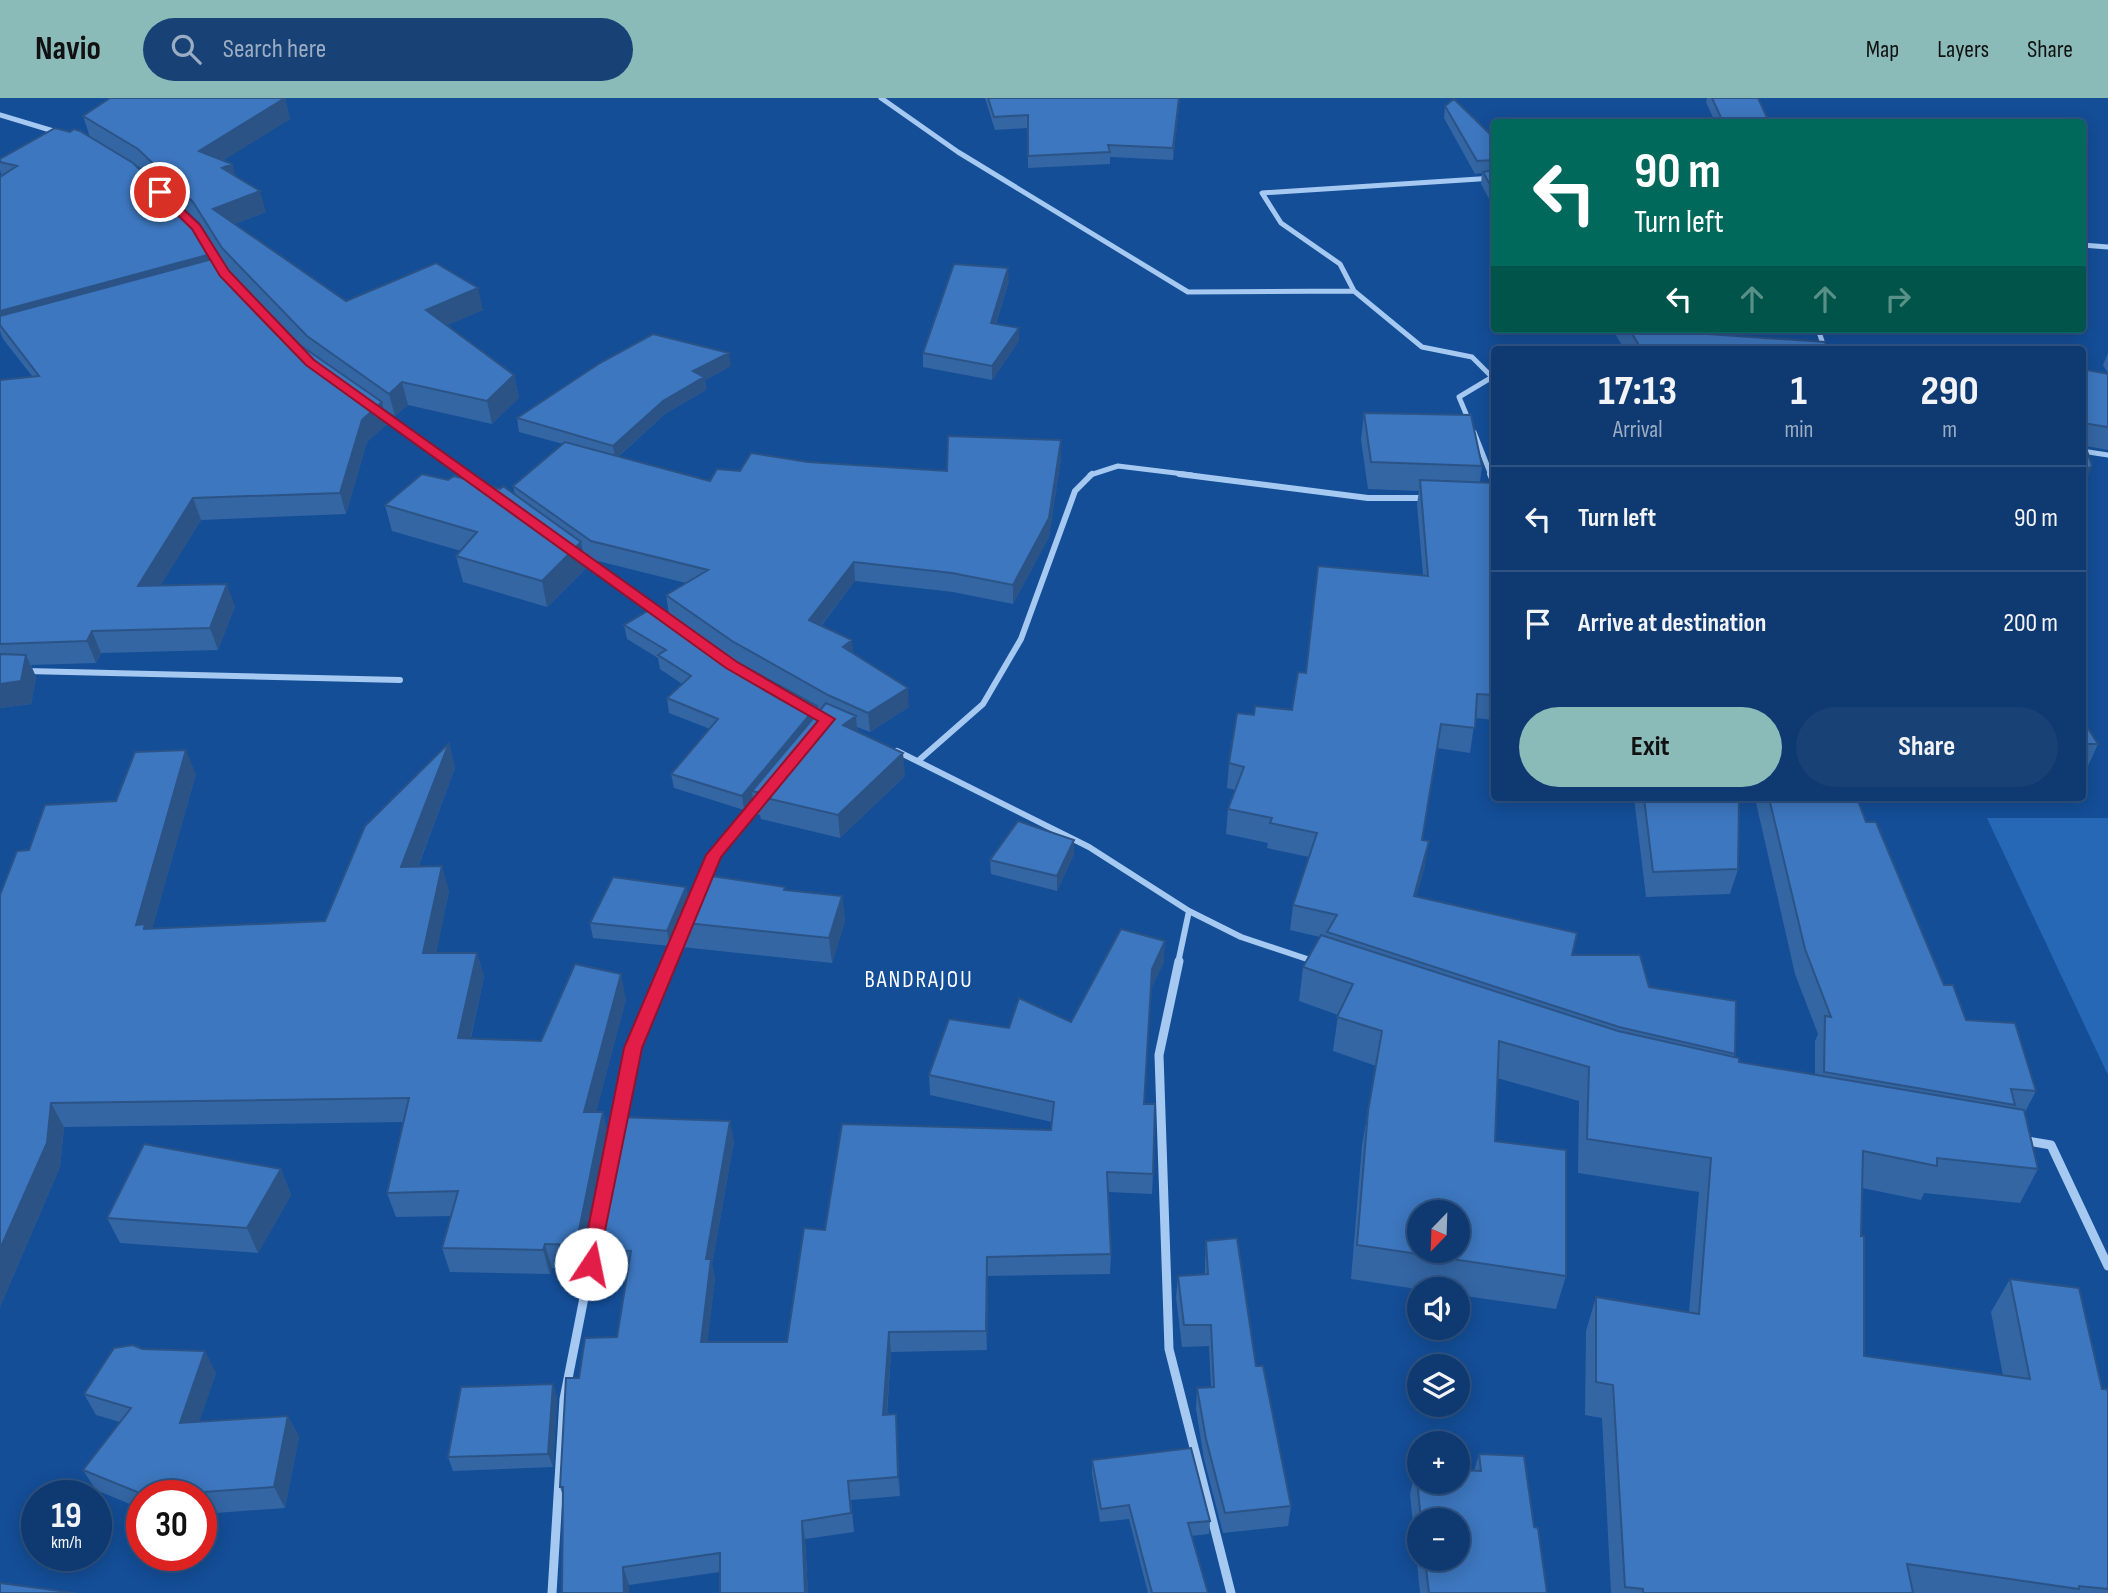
<!DOCTYPE html>
<meta charset="utf-8">
<style>
:root{--surface:#0f3a71;--page:#184176;--text:#f1f3f6;--muted:#9badc3;--line:#2f5484;--accent:#8bbbb9}
body{margin:0;font-family:"Sofia Sans Condensed",sans-serif;background:var(--page);color:var(--text);height:100vh;display:flex;flex-direction:column;font-size:26px;white-space:nowrap}
*{box-sizing:border-box;margin:0}
p{font-size:23px;color:var(--muted)}
.icon{flex:none;width:38px;height:38px;fill:none;stroke:currentColor;stroke-width:2;stroke-linecap:round;stroke-linejoin:round}
.map{position:relative;flex:1;overflow:hidden}
.sheet{position:absolute;left:1491px;top:248px;width:595px;height:455px;display:flex;flex-direction:column;background:var(--surface);border-radius:7px;box-shadow:0 4px 18px #0003,0 0 0 2px var(--line)}
.sheet>*{flex:none}
.banner{position:absolute;left:1491px;top:21px;width:595px;height:214px;border-radius:7px;box-shadow:0 4px 18px #0003,0 0 0 2px var(--line);background:#00695c;color:#fff;overflow:hidden}
.needle{width:46px;rotate:203deg}
.buttons{position:absolute;left:1407px;top:1102px;display:grid;gap:14px}
.buttons a{display:grid;place-items:center;width:63px;height:63px;border-radius:50%;background:var(--surface);box-shadow:0 4px 18px #0003,0 0 0 2px var(--line);font-size:35px}
.speed{position:absolute;left:21px;top:1382px;display:flex;gap:14px;font-size:35px;font-weight:700;text-align:center}
.speed>*{display:grid;place-content:center;width:91px;height:91px;border-radius:50%;background:var(--surface);box-shadow:0 4px 18px #0003,0 0 0 2px var(--line);line-height:1}
.speed small{font-size:18px;font-weight:400}
.speed .limit{border:10px solid #d22;background:#fff;color:#111}
.pin{position:absolute;display:grid;place-items:center;width:60px;height:60px;color:#fff;margin:-30px;border:4px solid #fff;border-radius:50%;box-shadow:0 2px 7px #0007}
.me{position:absolute;width:77px;margin:-38px;rotate:11deg;stroke-linejoin:round;filter:drop-shadow(0 0 5px #0008)}
.turn{display:flex;align-items:center;gap:24px;height:147px;padding:0 28px;font-size:32px}
.turn .icon{width:91px;height:91px;stroke-width:2.5}
.turn b{display:block;font-size:49px;line-height:60px}
.lanes{display:flex;align-items:center;height:66px;padding:0 28px;background:#0003;justify-content:center;gap:35px;direction:ltr}
.lanes .off{opacity:.35}
.eta{display:flex;justify-content:space-evenly;align-items:center;height:119px;text-align:center}
.eta b{font-size:42px;font-weight:700;line-height:49px}
.cta{display:flex;gap:14px;margin-top:auto;padding:14px 28px}
.cta a{flex:1;height:80px;border-radius:42px;background:var(--accent);color:#111;font-size:28px;font-weight:700;line-height:80px;text-align:center}
.cta a+a{background:var(--page);color:var(--text)}
ul{padding:0;list-style:none}
li{display:flex;align-items:center;gap:21px;height:105px;padding:0 28px;border-top:2px solid var(--line)}
li div{flex:1}
li b{display:block;font-size:26px}
li em{font-style:normal}
header{display:flex;align-items:center;gap:42px;box-sizing:border-box;height:98px;padding:0 35px;background:var(--accent);color:#111}
header strong{font-size:33px}
nav{display:flex;gap:38px;margin-inline-start:auto;font-size:24px}
.search{width:490px;height:63px;background:var(--page);display:flex;align-items:center;gap:18px;box-sizing:border-box;padding:0 24px;border-radius:38px;color:var(--muted);font-size:26px}
.map>svg:first-child{display:block}
.green{fill:#2768b6}
.lines{fill:none;stroke-linecap:round;stroke-linejoin:round}
.minor-far2{stroke:#a6c9f2;stroke-width:5}
.minor-far1{stroke:#a6c9f2;stroke-width:6}
.minor{stroke:#a6c9f2;stroke-width:9}
.wall{fill:#3466a4;fill-rule:evenodd}
.shaded-wall{fill:#2b5386}
.building{fill:#3d77bf;stroke:#2b5386;stroke-width:2;fill-rule:evenodd}
.route{fill:#e11d48;stroke:#92132f;stroke-width:2}
.labels{text-anchor:middle;dominant-baseline:central;stroke-width:6;stroke-linejoin:round;paint-order:stroke}
.quarter-label{font-size:23px;letter-spacing:2px;fill:#fff;stroke:#144e97}
</style>
<header>
<strong>Navio</strong>
<div class="search"><svg class="icon" aria-label="search" viewBox="0 0 24 24"><circle cx="10" cy="10" r="6"/><path d="M15 15l6 6"/></svg>Search here</div>
<nav><a>Map</a><a>Layers</a><a>Share</a></nav>
</header>
<div class="map">
<svg width="2108" height="1495" viewBox="0 0 2108 1495">
<rect width="100%" height="100%" fill="#144e97"/>
<!-- green -->
<path class="green" d="M1987,720H2108V977Z"/>
<g class="lines">
<!-- minor-far2 -->
<path class="minor-far2" d="M881,0L958,54L1188,194L1354,193L1422,249L1472,259L1491,278
M0,17L60,35
M187,120L196,129L220,168
M2082,147L2108,149
M1354,193L1340,166L1281,125L1262,95L1494,80
M1818,231L1825,252
M380,315L468,377
M1469,323L1459,299L1494,278
M1474,334L1491,377
M2082,353L2108,357
M1090,377L1118,368L1192,377"/>
<!-- minor-far1 -->
<path class="minor-far1" d="M465,376L484,389
M1179,376L1368,400H1424
M1490,376L1494,385
M579,458L660,516
M27,573L400,582
M897,653L1089,749L1189,813L1241,839L1316,864
M918,663L983,606L1021,541L1075,393L1092,376
M703,784L714,757L759,703
M668,865L683,830
M1178,865L1189,813"/>
<!-- minor -->
<path class="minor" d="M1179,863L1159,957L1169,1251L1231,1495
M618,1027L633,950L669,863
M2022,1042L2051,1047L2108,1168
M552,1495L564,1301L594,1149"/>
</g>
<!-- wall -->
<path class="wall" d="M285,0L290,21L223,62L232,66L235,78L266,114L235,126L346,203L483,212L447,227L514,277L519,300L492,326L408,307L395,318L383,310L387,326L367,344L346,416L201,422L160,488L235,508L218,552L101,555L96,565L31,567L36,579L31,606L0,610V282L32,278L3,241L0,233V79L2,78L0,72V61L90,39L83,18ZM133,65L144,72L200,125L228,172L301,247L213,161L211,156Z
M985,0H1180L1173,62L1110,59V66L1028,70V30L995,32Z
M1707,0H1758L1769,24H1715L1706,4Z
M1445,8L1494,40V110L1481,86L1482,75L1475,76L1444,20Z
M1009,183L996,226L1019,243L992,282L923,269V255Z
M1612,231H1677L1679,234L1827,252H1625Z
M2108,255V275L2103,267Z
M731,268L705,282L706,292L665,316L618,359L710,383L740,373L808,364L947,373L1061,342V360L1049,439L1013,506L953,494L855,483L821,528L853,556L909,609L870,634L857,629L858,634L905,678L840,740L761,721L760,717L756,716L753,701L744,712L674,690L671,676L710,631L669,615L667,600L682,586L660,571L658,560L627,541L624,527L726,558L734,562L669,516L666,497L686,485L594,462L583,454L586,470L547,509L463,484L456,458L461,453L392,433L385,407L448,382L515,397L513,388L563,346L519,334L517,320Z
M2082,271L2108,276V352L2086,348L2092,368L2082,390Z
M1364,315L1482,368L1480,384L1494,385V622L1475,620L1470,655L1437,650L1422,742L1425,768L1416,798L1572,857L1649,889L1735,956L1734,959L1739,964L1815,977V943L1818,936L1795,876L1755,700H1857L1866,724L1944,887L1966,922L2036,993L2024,1016L2038,1071L2020,1105L1924,1095L1921,1102L1862,1090L1861,1138L1864,1258L2003,1278L1991,1214L2010,1181L2102,1291L2108,1295V1495H1611L1602,1320L1585,1317L1586,1233L1596,1199L1689,1214L1699,1094L1578,1075L1579,1003L1497,980L1495,1043L1566,1178L1556,1211L1458,1197V1192H1423L1351,1181L1362,1047L1376,968L1333,953L1338,917L1299,903L1303,869L1320,839L1290,832L1293,807L1309,759L1267,750L1268,745L1226,736L1228,711L1235,692L1227,690L1229,665L1254,617L1292,612L1306,575L1423,477L1417,406L1419,393L1368,391L1361,342Z
M2082,621L2098,646L2088,668H2082Z
M449,645L455,670L418,769L449,793L436,855H477L484,879L471,940L541,943L626,901L596,1014H603L608,1039L582,1171L552,1170L550,1176L450,1174L442,1150L451,1118L396,1119L387,1095L403,1024L64,1029L60,1069L0,1209V797L29,752L116,703L196,676L152,831L325,823Z
M1634,700H1739L1738,771L1730,796L1646,799Z
M1074,742V756L1057,793L991,776L990,762Z
M686,789L688,800L786,792L842,798L845,823L832,865L682,849L678,828L670,848L593,840L590,825Z
M1164,864L1151,891L1144,1006L1153,1076L1152,1096L1108,1094L1111,1156L1110,1176L988,1178L987,1252L891,1254L887,1317L897,1336L900,1398L851,1402L854,1434L805,1441L808,1495H720V1474L629,1487L563,1398L560,1389L579,1280L617,1239L628,1172L597,1171L591,1151L734,1043L712,1166L715,1181L707,1244H787L825,1132L1051,1032L1052,1024L930,997L929,977L1009,930L1071,924Z
M281,1071L291,1097L258,1155L120,1145L107,1120Z
M1206,1143L1256,1268L1291,1408L1288,1428L1223,1435L1204,1361L1196,1311L1197,1290L1211,1289L1209,1248L1182,1249L1176,1199L1178,1178L1205,1177V1164Z
M142,1251L216,1275L199,1324L288,1318L299,1339L285,1410L201,1416V1398H142V1411L96,1392L83,1372L120,1324L96,1317L84,1296Z
M553,1286L557,1300L553,1369L453,1373L448,1359Z
M1479,1356L1534,1429L1547,1495H1420L1410,1396L1416,1371L1474,1373ZM1419,1423H1458V1461H1419Z
M1092,1362L1210,1423L1209,1436L1191,1438L1208,1495H1148L1129,1421L1100,1424L1092,1376Z"/>
<!-- shaded-wall -->
<path class="shaded-wall" d="M285,0L290,21L205,74L199,53Z
M1179,0H1180L1173,62V50Z
M232,66L238,87L222,70Z
M260,93L266,114L219,132L213,111Z
M211,156L216,172L0,227V213Z
M1008,170L1009,183L992,238L991,225Z
M478,190L483,212L431,234L426,212Z
M1019,230V243L992,282V268Z
M729,255L731,268L705,282L706,292L665,316L615,361L613,348L693,273Z
M514,277L519,300L492,326L487,303Z
M402,284L408,307L395,318L389,296Z
M382,304L387,326L367,344L346,416L340,395L362,322Z
M1061,342V360L1049,439L1013,506V487Z
M2092,368L2083,390H2082V374Z
M193,400L201,422L146,511L138,488Z
M581,444L586,470L547,509L542,483Z
M854,464L855,483L810,541L809,522Z
M227,486L235,508L218,552L210,530Z
M92,533L101,555L96,565L87,543Z
M852,542L854,561L843,549Z
M26,557L36,579L31,606L0,610V586Z
M908,590L909,609L870,634L868,615Z
M817,608L818,623L752,693L753,701L744,712L742,698Z
M856,618L858,642L843,627Z
M449,645L455,670L408,794L401,769Z
M186,652L196,676L150,839L136,827Z
M903,655L905,678L840,740L838,717Z
M1074,742V756L1057,793V778Z
M1429,743L1425,768L1409,822L1414,798Z
M442,768L449,793L431,880L423,855Z
M686,789L688,804L677,824L678,828L670,848L667,833Z
M842,798L845,823L832,865L829,840Z
M1165,843L1164,864L1151,891L1152,871Z
M477,855L484,879L465,965L458,940Z
M621,876L626,901L590,1038L584,1014Z
M51,1005L64,1029L60,1069L0,1209V1151Z
M603,1014L608,1039L582,1171L576,1147Z
M730,1023L734,1043L712,1166L715,1181L705,1264L701,1244L706,1161Z
M281,1071L291,1097L258,1155L247,1130Z
M545,1146L552,1170L550,1176L543,1152Z
M987,1159L988,1178L987,1252L986,1233Z
M889,1234L891,1254L885,1337L883,1317Z
M205,1253L216,1275L192,1346L180,1325Z
M553,1286L557,1300L553,1369L548,1356Z
M896,1316L897,1336L900,1398L898,1379Z
M288,1318L299,1339L285,1410L274,1389Z
M802,1423L805,1441L808,1495H805Z
M623,1469L629,1487V1495H624Z"/>
<!-- building -->
<path class="building" d="M110,0H285L199,53L232,66L222,70L260,93L213,111L346,203L436,165L478,190L426,212L514,277L487,303L402,284L389,296L307,238L222,150L193,104L138,51L83,18Z
M988,0H1179L1173,50L1108,47L1110,54L1028,58V17L994,19Z
M1712,0H1758L1769,24H1723Z
M1454,1L1494,40V62L1477,63L1445,8Z
M55,30L70,34L74,31L80,33L133,65L187,117L211,156L0,213V79L17,68L0,64V61Z
M1494,72V94L1483,74Z
M216,160L300,247L382,304L362,322L340,395L193,400L138,488L227,486L210,530L92,533L87,543L0,546V282L39,278L0,227V218Z
M954,166L1008,170L991,225L1019,230L992,268L923,255Z
M1629,231H1677L1679,234L1825,244L1827,252H1642Z
M653,236L729,255L693,273L704,279L663,303L613,348L517,320L600,265Z
M2082,271L2108,276V329L2082,325Z
M1364,315L1471,317L1482,368L1371,364Z
M948,338L1061,342L1049,420L1013,487L952,475L854,464L809,522L852,542L843,549L908,590L868,615L828,597L732,543L666,497L708,472L591,443L513,388L565,344L710,383L717,371L740,373L751,355L808,364L947,373Z
M2082,338L2092,368L2082,374Z
M422,376L448,382L454,378L500,391L503,388L581,444L542,483L456,458L477,434L385,407Z
M1420,382L1494,385V597L1477,596L1475,630L1441,626L1422,742L1429,743L1414,798L1577,835L1572,857H1640L1649,889L1736,903L1735,956L1619,929L1327,834L1337,817L1293,807L1317,735L1270,725L1272,720L1228,711L1244,669L1229,665L1237,615L1254,617L1255,608L1292,612L1298,574L1306,575L1318,468L1428,478Z
M656,508L726,558L817,608L742,698L671,676L718,621L667,600L691,578L658,557L666,552L624,527Z
M0,556L26,557L21,583L0,586Z
M826,605L856,618L843,627L903,655L838,717L758,698L760,695L752,693Z
M2082,621L2098,646H2082Z
M449,645L401,769L442,768L423,855H477L458,940L541,943L575,866L621,876L584,1014H603L576,1147L545,1146L543,1152L442,1150L458,1093L387,1095L409,1000L51,1005L47,1045L0,1151V797L17,753L29,752L45,707L116,703L135,654L186,652L136,827L145,826L144,831L325,823L365,728Z
M1644,700H1739L1738,771L1653,774Z
M1769,700H1857L1866,724H1876L1944,887H1953L1966,922L2015,925L2036,993L2011,991L2015,1007L1824,974L1825,918L1831,919L1805,851Z
M1018,723L1074,742L1057,778L990,762Z
M698,776L785,789L784,792L842,798L829,840L677,824Z
M613,779L686,789L667,833L590,825Z
M1121,831L1165,843L1152,871L1144,1006H1155L1153,1076L1107,1074L1111,1156L987,1159L986,1233L889,1234L883,1317L896,1316L898,1379L848,1383L851,1415L802,1423L805,1495H720V1455L623,1469L624,1495H562L563,1389H560L566,1280H579L585,1240L617,1239L631,1153L591,1151L618,1019L730,1023L706,1161H711L701,1244H787L804,1130L825,1132L842,1026L1051,1032L1054,1004L929,977L949,921L1009,930L1019,900L1071,924Z
M1321,837L1618,933L1739,960V964L2024,1012L2038,1071L1937,1060V1068L1863,1053L1861,1138H1864V1258L2030,1281L2010,1181L2079,1190L2102,1291H2107L2108,1295V1491L2079,1488V1491L1907,1466L1913,1495H1643V1491L1625,1489L1613,1287L1596,1284V1199L1699,1216L1711,1060L1587,1041L1589,969L1499,943L1495,1043L1566,1052V1178L1357,1147L1368,1013L1382,933L1337,919L1353,886L1303,869ZM1419,1115H1458V1153H1419Z
M144,1046L281,1071L247,1130L107,1120Z
M1237,1140L1256,1268H1263L1291,1408L1225,1415L1206,1341L1197,1290L1214,1289L1211,1227H1184L1178,1178L1208,1176L1206,1143Z
M133,1247L142,1251L205,1253L180,1325L288,1318L274,1389L147,1398L83,1372L131,1310L84,1296L114,1250Z
M553,1286L548,1356L448,1359L461,1289Z
M1191,1350L1210,1423L1188,1425L1208,1495H1152L1129,1407L1101,1411L1092,1362Z
M1479,1356L1524,1358L1534,1429L1538,1430L1547,1495H1429L1425,1461H1458V1423H1421L1416,1371H1419V1384H1458V1372L1481,1373Z
M0,1485L75,1495H0Z"/>
<!-- route -->
<path class="route" d="M156,92H163L200,127L229,173L314,262L737,564L835,621L721,759L642,950L597,1172L591,1174L584,1172L581,1166L624,950L706,757L818,623L726,570L306,267L220,178L192,131L156,96Z"/>
<g class="labels">
<!-- quarter labels -->
<g class="quarter-label">
<text x="919" y="882">BANDRAJOU</text>
</g>
</g>
</svg>
<div class="buttons">
<a><svg class="needle" viewBox="-14 -14 28 28"><path d="M0-13l5 13h-10z" fill="#e53935"/><path d="M0 13l5-13h-10z" fill="#9badc3"/></svg></a>
<a><svg class="icon" aria-label="sound" viewBox="0 0 24 24"><path d="M4 9h4l5-4v14l-5-4H4zM17 9q2 3 0 6"/></svg></a>
<a><svg class="icon" aria-label="layers" viewBox="0 0 24 24"><path d="M12 4l9 5-9 5-9-5zM3 14l9 5 9-5"/></svg></a>
<a>+</a>
<a>−</a>
</div>
<div class="speed"><div>19<small>km/h</small></div><div class="limit">30</div></div>
<div class="pin" style="left:160px;top:94px;background:#d93025"><svg class="icon" aria-label="arrive" viewBox="0 0 24 24"><path d="M6 21V4h12l-3 4 3 4H6"/></svg></div>
<svg class="me" style="left:591px;top:1166px" viewBox="-20 -20 40 40"><circle r="19" fill="#fff"/><path d="M0-13L10 11 0 6-10 11z" fill="#e11d48"/></svg>
<div class="banner">
<div class="turn"><svg class="icon" aria-label="left" viewBox="0 0 24 24"><path d="M17 20v-9H6M10 6l-5 5 5 5"/></svg><div><b>90 m</b>Turn left</div></div>
<div class="lanes"><svg class="icon" aria-label="left" viewBox="0 0 24 24"><path d="M17 20v-9H6M10 6l-5 5 5 5"/></svg><svg class="icon off" aria-label="ahead" viewBox="0 0 24 24"><path d="M12 20V5M6 11l6-6 6 6"/></svg><svg class="icon off" aria-label="ahead" viewBox="0 0 24 24"><path d="M12 20V5M6 11l6-6 6 6"/></svg><svg class="icon off" aria-label="right" viewBox="0 0 24 24"><path d="M7 20v-9h11M14 6l5 5-5 5"/></svg></div>
</div>
<section class="sheet">
<div class="eta">
<div><b>17:13</b><p>Arrival</p></div>
<div><b>1</b><p>min</p></div>
<div><b>290</b><p>m</p></div>
</div>
<ul>
<li><svg class="icon" aria-label="left" viewBox="0 0 24 24"><path d="M17 20v-9H6M10 6l-5 5 5 5"/></svg><div><b>Turn left</b></div><em>90 m</em></li>
<li><svg class="icon" aria-label="arrive" viewBox="0 0 24 24"><path d="M6 21V4h12l-3 4 3 4H6"/></svg><div><b>Arrive at destination</b></div><em>200 m</em></li>
</ul>
<div class="cta"><a>Exit</a><a>Share</a></div>
</section>
</div>
